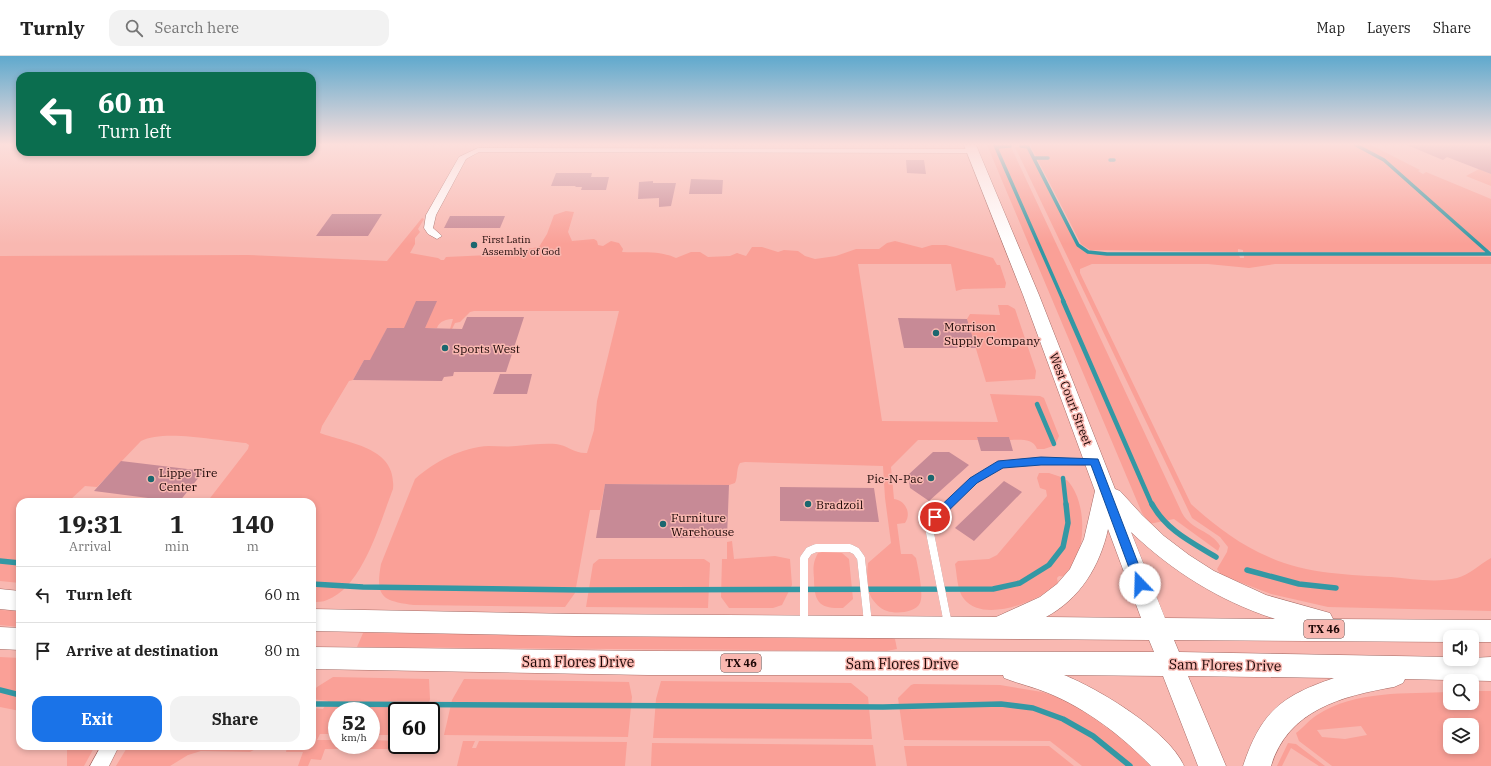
<!DOCTYPE html>
<style>
:root{--surface:#fff;--page:#f2f2f2;--text:#222;--muted:#767676;--line:#e0e0e0;--accent:#1a73e8}
body{margin:0;font-family:"IBM Plex Serif",serif;background:var(--page);color:var(--text);height:100vh;display:flex;flex-direction:column;font-size:15px;white-space:nowrap}
*{box-sizing:border-box;margin:0}
p{font-size:13px;color:var(--muted)}
.icon{flex:none;width:22px;height:22px;fill:none;stroke:currentColor;stroke-width:2;stroke-linecap:round;stroke-linejoin:round}
.map{position:relative;flex:1;overflow:hidden}
.details{position:absolute;left:16px;top:442px;width:300px;height:252px;display:flex;flex-direction:column;background:var(--surface);border-radius:12px;box-shadow:0 2px 6px #0003}
.details>*{flex:none}
.hud{position:absolute;left:16px;top:16px;width:300px;height:84px;border-radius:12px;box-shadow:0 2px 6px #0003;background:#0b6e4f;color:#fff;overflow:hidden}
.tools{position:absolute;left:1443px;top:574px;display:grid;gap:8px}
.tools a{display:grid;place-items:center;width:36px;height:36px;border-radius:8px;background:var(--surface);box-shadow:0 2px 6px #0003;font-size:20px}
.speed{position:absolute;left:328px;top:646px;display:flex;gap:8px;font-size:20px;font-weight:700;text-align:center}
.speed>*{display:grid;place-content:center;width:52px;height:52px;border-radius:50%;background:var(--surface);box-shadow:0 2px 6px #0003;line-height:1}
.speed small{font-size:10px;font-weight:400}
.speed .limit{border:2px solid #111;border-radius:6px;background:#fff;color:#111}
.pin{position:absolute;display:grid;place-items:center;width:34px;height:34px;color:#fff;margin:-17px;border:2px solid #fff;border-radius:50%;box-shadow:0 1px 4px #0007}
.me{position:absolute;width:44px;margin:-22px;rotate:339deg;stroke-linejoin:round;filter:drop-shadow(0 0 3px #0008)}
.turn{display:flex;align-items:center;gap:14px;height:84px;padding:0 16px;font-size:18px}
.turn .icon{width:52px;height:52px;stroke-width:2.5}
.turn b{display:block;font-size:28px;line-height:34px}
.eta{display:flex;justify-content:space-evenly;align-items:center;height:68px;text-align:center}
.eta b{font-size:24px;font-weight:800;line-height:28px}
.action{display:flex;gap:8px;margin-top:auto;padding:8px 16px}
.action a{flex:1;height:46px;border-radius:12px;background:var(--accent);color:#fff;font-size:16px;font-weight:800;line-height:46px;text-align:center}
.action a+a{background:var(--page);color:var(--text)}
ul{padding:0;list-style:none}
li{display:flex;align-items:center;gap:12px;height:56px;padding:0 16px;border-top:1px solid var(--line)}
li div{flex:1}
li b{display:block;font-size:15px}
li em{font-style:normal}
header{display:flex;align-items:center;gap:24px;box-sizing:border-box;height:56px;padding:0 20px;background:var(--surface);border-bottom:1px solid var(--line)}
header strong{font-size:19px}
nav{display:flex;gap:22px;margin-inline-start:auto;font-size:14px}
.search{width:280px;height:36px;background:var(--page);display:flex;align-items:center;gap:10px;box-sizing:border-box;padding:0 14px;border-radius:12px;color:var(--muted);font-size:15px}
.map>svg:first-child{display:block}
.green{fill:#faa097;fill-rule:evenodd}
.lines{fill:none;stroke-linecap:round;stroke-linejoin:round}
.stream-far2{stroke:#3398a4;stroke-width:3.5}
.stream-far1{stroke:#3398a4;stroke-width:4.5}
.stream{stroke:#3398a4;stroke-width:5.5}
.building{fill:#c78a96}
.lane-far1-casing{stroke:#a56b65;stroke-width:7}
.lane-casing{stroke:#a56b65;stroke-width:8}
.street-casing{stroke:#a56b65;stroke-width:1}
.primary-casing{stroke:#a56b65;stroke-width:1}
.lane-far1{stroke:#fff;stroke-width:6}
.lane{stroke:#fff;stroke-width:8}
.street{fill:#fff;fill-rule:evenodd}
.primary{fill:#fff;fill-rule:evenodd}
.route{fill:#1a73e8;stroke:#114b97}
.poi-dot{fill:#1b676f;stroke:#f9b8b1;stroke-width:1.5}
.labels{text-anchor:middle;dominant-baseline:central;stroke-width:3;stroke-linejoin:round;paint-order:stroke}
.far-poi-label{font-size:10px;fill:#1d0807;stroke:#f9b8b1;text-anchor:start}
.shield{fill:#f9b8b1;stroke:#5f3d3a;stroke-width:1}
.shield-label{font-size:11px;font-weight:bold;fill:#1d0807}
.poi-label{font-size:12px;fill:#1d0807;stroke:#f9b8b1;text-anchor:start}
.street-label{font-size:12px;fill:#1d0807;stroke:#f9b8b1}
.near-street-label{font-size:14px;fill:#1d0807;stroke:#f9b8b1}
</style>
<header>
<strong>Turnly</strong>
<div class="search"><svg class="icon" aria-label="search" viewBox="0 0 24 24"><circle cx="10" cy="10" r="6"/><path d="M15 15l6 6"/></svg>Search here</div>
<nav><a>Map</a><a>Layers</a><a>Share</a></nav>
</header>
<div class="map">
<svg width="1491" height="710" viewBox="0 0 1491 710">
<rect width="100%" height="100%" fill="#f9b8b1"/>
<!-- green -->
<path class="green" d="M987,89H1010L1007,90L1011,91L1182,457C1191,474 1212,475 1220,490L1218,495L1174,463L1149,468L1142,457Z
M1030,89H1371L1420,114L1418,115L1423,118L1426,116L1491,143V196L1489,194L1484,195L1487,197L1243,196V194L1238,193V196L1090,194L1081,188Z
M1015,91L1027,92L1077,190L1090,198L1239,199L1240,202H1244V199L1491,201V208H1275L1249,212L1208,208H1092L1080,213V217L1191,448C1214,469 1240,489 1269,501C1306,518 1350,519 1391,521C1412,523 1436,527 1457,522C1469,519 1480,508 1491,502V555L1328,551L1271,538L1221,519L1217,513L1227,496L1228,491L1220,481L1192,462Z
M1479,113L1491,118V130L1466,120Z
M566,155L574,156L568,176L572,185L594,183L597,185L598,189L603,190L611,185L619,187L623,193L622,196C640,197 659,194 676,202L691,196H700L708,201L730,200L737,197L746,200L752,191H762L778,196L784,194L798,195L805,200L815,203L836,200L856,193H879L887,187L895,185L922,192L932,189H946L993,202L997,209H1000L1006,227L1005,232L963,233L956,235L951,208H858L882,365L998,366L990,338L1040,340L1044,342L1059,380L1055,389L1052,388L1053,390L1044,393H1037C1033,382 1020,384 1010,384L1009,381H977L978,384H918L891,411L894,443C905,444 912,457 905,467L897,468L901,498H912L916,502C918,511 924,539 920,547C915,557 896,558 887,555C880,553 874,546 871,541C866,531 867,517 868,507L891,487L885,442L883,410L745,406L740,407C736,413 738,421 735,427L729,429L605,428L600,454H590L575,537L565,551L414,549C382,545 375,541 381,508L415,423C434,406 462,391 489,390C498,390 507,391 516,390C529,389 543,387 556,388C567,389 575,398 587,397L594,374L597,345L619,255H474L470,256L460,266L455,267L452,273H450L453,263C447,263 439,265 437,272H387L371,304H364L353,324L349,325L322,370L320,377C350,388 397,391 393,433C380,466 363,531 327,544C323,546 317,546 312,546V446H207L248,393L249,389L246,387C219,385 164,373 141,385L97,431L85,430L68,446H20V527L0,525V200L248,199L387,205L422,162L424,163L418,173L420,176L415,182V188L410,197L438,202L441,204H444L446,201L489,199L539,191L547,178L554,159Z
M998,249H1008L1015,253L1036,315L1035,323L986,326L967,263L970,258L1000,259Z
M1039,417H1049L1061,421L1062,425L1067,424C1084,442 1086,478 1077,502C1074,508 1069,515 1065,521L1059,520L1057,522L1058,528C1039,545 984,568 964,543C957,535 957,518 955,508L958,505L989,503L997,499L1047,440L1046,434L1040,432L1037,422Z
M732,485L734,503L775,500L790,503L792,529L782,549L773,552H729L721,541L722,503H727V486Z
M822,496L842,497L849,503L853,543L843,552C819,553 814,546 814,522C813,512 813,506 818,497Z
M599,503H704L710,507L708,552L586,551L593,508Z
M0,554L20,555V571L0,569Z
M363,577L886,580L895,583L897,593L887,595L357,591Z
M0,601L20,602V655L0,651Z
M333,621L429,623L430,643L427,655H397V679H371V655H337V678H320L317,684H337V689H371V684L397,685V689H416L415,693H325L321,704L311,703L308,710H298L303,696H286L287,691L312,690V652L323,653L328,645L312,643V636L317,631Z
M464,623L629,626L632,641L628,681L444,679L452,644Z
M661,625L851,627L868,641L872,683L653,682L656,643Z
M914,628L1000,629L1042,636L1061,642L1100,662L1103,669L1107,672L1115,671L1156,710H1082L1050,685L904,684L898,642L911,629Z
M1472,635H1491V710H1332L1299,685L1296,677C1303,672 1309,664 1317,659C1355,634 1407,638 1450,636V647H1472ZM1450,669H1472V691H1450ZM1361,670L1367,679L1345,683L1322,681L1317,674Z
M463,685H475L472,692H476L479,685L627,686L625,710H457Z
M652,687L873,689L876,710H651Z
M1288,687L1296,688L1325,710H1319L1291,692L1282,710H1277Z
M67,690H95L84,710H67Z
M128,690H261L250,696L201,695L188,699L170,710H116Z
M904,690H1049L1074,710H907Z"/>
<g class="lines">
<!-- stream-far2 -->
<path class="stream-far2" d="M995,89L1064,246
M1356,89L1384,104L1490,198
M1021,90L1028,91L1078,189L1088,196L1107,198H1491
M996,91L1010,90
M1034,102H1048
M1110,104H1114"/>
<!-- stream-far1 -->
<path class="stream-far1" d="M1063,245L1152,449
M1037,348L1054,388
M1063,422L1066,449"/>
<!-- stream -->
<path class="stream" d="M1152,448C1166,474 1191,486 1216,501
M0,505L20,507
M1247,514L1299,528L1336,532
M312,528L363,531L581,534L993,533L1020,527L1049,509L1063,491L1068,467L1066,448
M0,634L20,639
M315,648L883,651L1001,648L1033,652L1063,663L1093,680L1130,710"/>
</g>
<!-- building -->
<path class="building" d="M1407,89H1491V118L1447,101L1443,104Z
M906,104H924L926,118L907,117Z
M556,117H592L591,121H609L606,134H581L582,131H575L576,130H551Z
M691,123L723,124L722,138H689Z
M653,125V127H676L671,150L659,151V142L638,143L639,126Z
M332,158H382L368,180H316Z
M450,160H505L500,172H444Z
M416,245H437L425,272L462,273L467,261H524L506,316H454L453,320L444,321L442,325L353,324L364,304H370L387,272H404Z
M898,262L967,263L976,292H904Z
M500,318H532L527,338H493Z
M977,381H1009L1013,395H981Z
M933,396H949L969,409L929,445L910,432L908,419Z
M121,405L204,415L179,446L94,435Z
M1004,425L1022,436L974,485L955,472Z
M605,428L729,429L727,482H596Z
M780,431L874,432L879,466L780,465Z"/>
<g class="lines">
<defs>
<path id="lane-far1" d="M948,449L973,425L1001,408L1041,405L1091,406"/>
<path id="lane" d="M804,568V502L809,495L816,492H850L856,495L861,502L868,567
M948,568L930,477L935,461L949,448"/>
<path id="street" d="M478,92L972,93L976,95L972,97L479,96L466,103L436,159L433,172L442,180L437,183L428,178L424,172L426,159L459,101Z
M101,690H119L109,710H90Z"/>
<path id="primary" d="M964,89H976L1039,239L1115,433L1120,435L1142,459L1164,480L1189,499L1214,515L1266,539L1330,557L1333,563L1491,564V586H1472V581H1450V586L1174,584L1179,596L1450,601V603L1491,601V625L1405,623L1403,627L1394,631C1342,640 1288,654 1271,710H1243C1261,656 1281,640 1334,622L1188,620L1226,710H1198L1163,620L1064,619C1099,633 1169,675 1184,710H1151C1122,680 1087,653 1048,637C1034,631 1019,628 1004,622L1003,619H648L312,613V591L648,595L1154,596L1149,584L575,580L312,575V553L575,558L996,561L1040,541L1057,528L1070,513L1084,483L1095,435L1023,239ZM1108,473L1141,562L1046,561C1080,543 1100,510 1108,473ZM1131,476C1173,516 1220,545 1275,563L1165,562Z
M0,533L20,535V555L0,553Z
M0,571L20,572V594L0,593Z"/>
</defs>
<!-- lane-far1 casing -->
<use href="#lane-far1" class="lane-far1-casing"/>
<!-- lane casing -->
<use href="#lane" class="lane-casing"/>
<!-- street casing -->
<use href="#street" class="street-casing"/>
<!-- primary casing -->
<use href="#primary" class="primary-casing"/>
<!-- lane-far1 -->
<use href="#lane-far1" class="lane-far1"/>
<!-- lane -->
<use href="#lane" class="lane"/>
<!-- street -->
<use href="#street" class="street"/>
<!-- primary -->
<use href="#primary" class="primary"/>
</g>
<!-- sky -->
<linearGradient id="sky" x2="0" y2="1"><stop stop-color="#5fa9cd"/><stop offset="0.47" stop-color="#fcdfdc"/><stop offset="1" stop-color="#fcdfdc" stop-opacity="0"/></linearGradient>
<rect width="1491" height="188" fill="url(#sky)"/>
<!-- route -->
<path class="route" d="M1041,401L1098,403L1146,528L1144,531H1136L1135,528L1091,409H1041L1003,412L977,427L939,464H932L930,461L932,458L970,422L998,405Z"/>
<!-- markers -->
<g class="poi-dot">
<circle cx="474" cy="189" r="4"/>
<circle cx="936" cy="277" r="4"/>
<circle cx="445" cy="292" r="4"/>
<circle cx="931" cy="422" r="4"/>
<circle cx="151" cy="423" r="4"/>
<circle cx="808" cy="448" r="4"/>
<circle cx="663" cy="468" r="4"/>
</g>
<g class="labels">
<!-- far-poi labels -->
<g class="far-poi-label">
<text x="482" y="183">First Latin<tspan x="482" dy="12">Assembly of God</tspan></text>
</g>
<!-- shield labels -->
<g class="shield">
<rect x="1304" y="564" width="40" height="18" rx="3"/>
<rect x="721" y="598" width="40" height="18" rx="3"/>
</g>
<g class="shield-label">
<text x="1324" y="573">TX 46</text>
<text x="741" y="607">TX 46</text>
</g>
<!-- poi labels -->
<g class="poi-label">
<text x="944" y="270">Morrison<tspan x="944" dy="14">Supply Company</tspan></text>
<text x="453" y="292">Sports West</text>
<text x="159" y="416">Lippe Tire<tspan x="159" dy="14">Center</tspan></text>
<text x="923" y="422" text-anchor="end">Pic-N-Pac</text>
<text x="816" y="448">Bradzoil</text>
<text x="671" y="461">Furniture<tspan x="671" dy="14">Warehouse</tspan></text>
</g>
<!-- street labels -->
<g class="street-label">
<text transform="translate(1071 343) rotate(69)">West Court Street</text>
</g>
<!-- near-street labels -->
<g class="near-street-label">
<text x="578" y="606">Sam Flores Drive</text>
<text x="902" y="608">Sam Flores Drive</text>
<text transform="translate(1225 609) rotate(1)">Sam Flores Drive</text>
</g>
</g>
</svg>
<div class="tools">
<a><svg class="icon" aria-label="sound" viewBox="0 0 24 24"><path d="M4 9h4l5-4v14l-5-4H4zM17 9q2 3 0 6"/></svg></a>
<a><svg class="icon" aria-label="search" viewBox="0 0 24 24"><circle cx="10" cy="10" r="6"/><path d="M15 15l6 6"/></svg></a>
<a><svg class="icon" aria-label="layers" viewBox="0 0 24 24"><path d="M12 4l9 5-9 5-9-5zM3 14l9 5 9-5"/></svg></a>
</div>
<div class="speed"><div>52<small>km/h</small></div><div class="limit">60</div></div>
<div class="pin" style="left:935px;top:461px;background:#d93025"><svg class="icon" aria-label="arrive" viewBox="0 0 24 24"><path d="M6 21V4h12l-3 4 3 4H6"/></svg></div>
<svg class="me" style="left:1140px;top:528px" viewBox="-20 -20 40 40"><circle r="19" fill="#fff"/><path d="M0-13L10 11 0 6-10 11z" fill="#1a73e8"/></svg>
<div class="hud">
<div class="turn"><svg class="icon" aria-label="left" viewBox="0 0 24 24"><path d="M17 20v-9H6M10 6l-5 5 5 5"/></svg><div><b>60 m</b>Turn left</div></div>
</div>
<section class="details">
<div class="eta">
<div><b>19:31</b><p>Arrival</p></div>
<div><b>1</b><p>min</p></div>
<div><b>140</b><p>m</p></div>
</div>
<ul>
<li><svg class="icon" aria-label="left" viewBox="0 0 24 24"><path d="M17 20v-9H6M10 6l-5 5 5 5"/></svg><div><b>Turn left</b></div><em>60 m</em></li>
<li><svg class="icon" aria-label="arrive" viewBox="0 0 24 24"><path d="M6 21V4h12l-3 4 3 4H6"/></svg><div><b>Arrive at destination</b></div><em>80 m</em></li>
</ul>
<div class="action"><a>Exit</a><a>Share</a></div>
</section>
</div>
